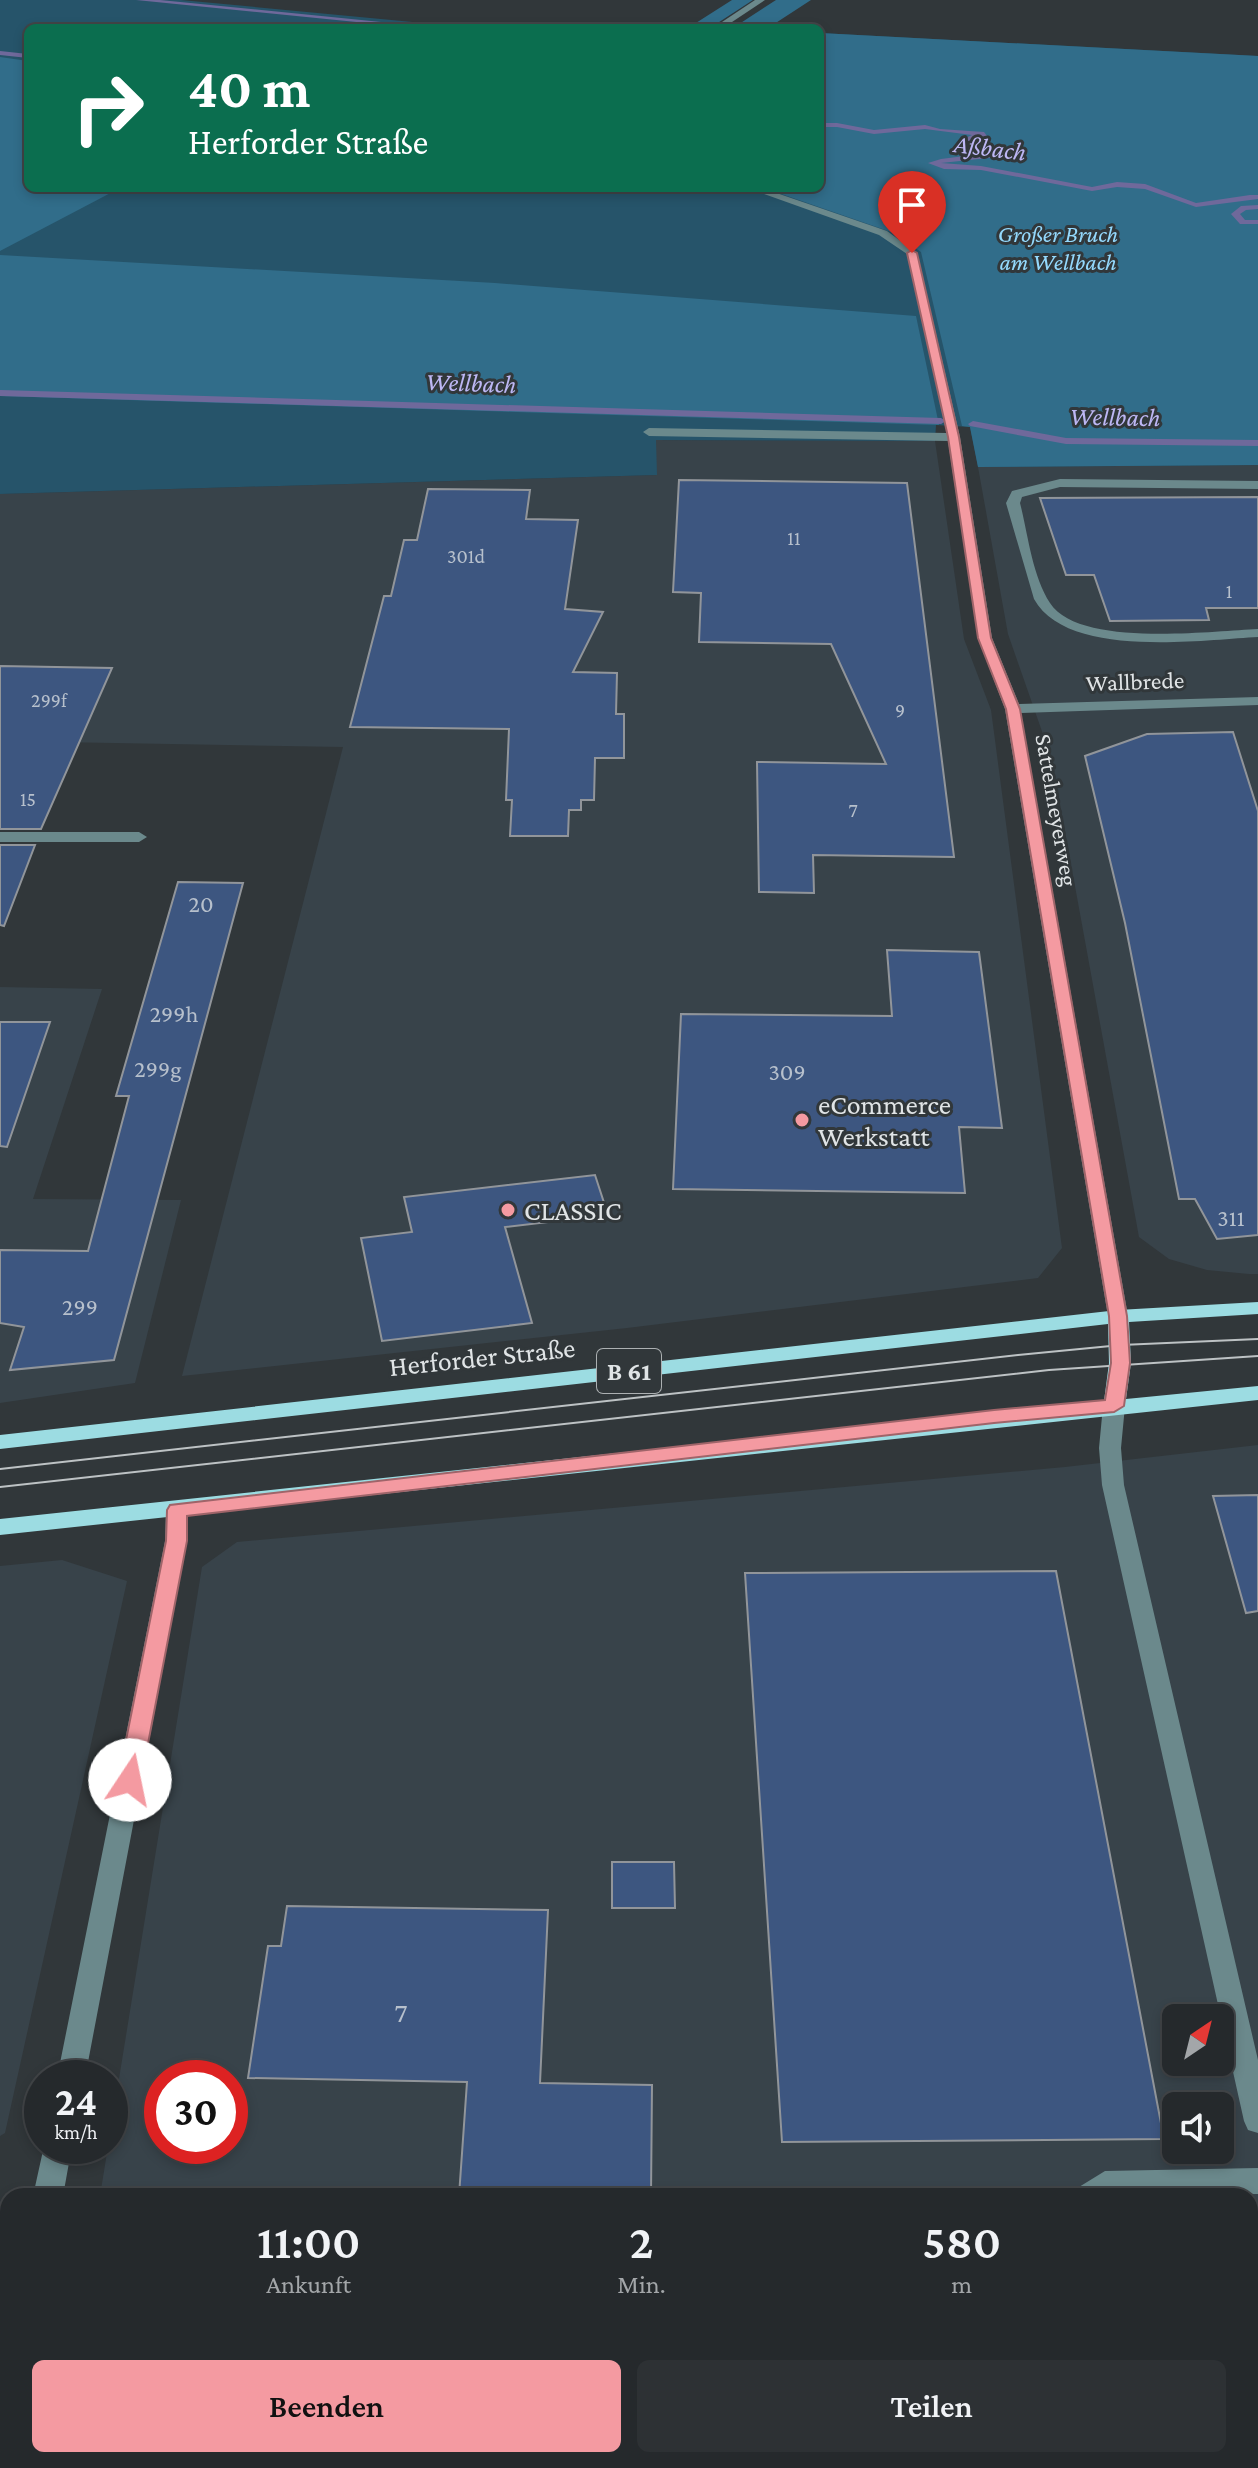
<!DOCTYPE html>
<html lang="de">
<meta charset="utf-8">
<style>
:root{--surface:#25292c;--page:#2d3134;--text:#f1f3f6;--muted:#a3a6a9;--line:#424548;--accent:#f49aa1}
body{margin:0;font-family:"Crimson Pro",serif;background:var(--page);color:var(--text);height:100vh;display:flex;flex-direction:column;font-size:30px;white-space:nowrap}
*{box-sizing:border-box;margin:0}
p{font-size:26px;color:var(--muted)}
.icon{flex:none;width:44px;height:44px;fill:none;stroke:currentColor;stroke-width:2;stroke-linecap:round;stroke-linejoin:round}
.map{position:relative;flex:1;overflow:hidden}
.side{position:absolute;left:0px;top:2188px;width:1258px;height:280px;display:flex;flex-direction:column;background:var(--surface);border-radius:24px 24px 0 0;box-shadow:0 4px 12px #0003,0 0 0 2px var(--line)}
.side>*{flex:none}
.hud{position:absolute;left:24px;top:24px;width:800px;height:168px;border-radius:12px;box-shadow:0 4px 12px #0003,0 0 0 2px var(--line);background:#0b6e4f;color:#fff;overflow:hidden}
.needle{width:52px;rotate:35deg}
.fabs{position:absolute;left:1162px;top:2004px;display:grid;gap:16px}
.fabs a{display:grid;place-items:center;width:72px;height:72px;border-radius:12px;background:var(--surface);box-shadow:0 4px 12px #0003,0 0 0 2px var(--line);font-size:40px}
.speed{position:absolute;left:24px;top:2060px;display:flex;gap:16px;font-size:40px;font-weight:700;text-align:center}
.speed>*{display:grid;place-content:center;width:104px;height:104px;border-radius:50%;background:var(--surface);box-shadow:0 4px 12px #0003,0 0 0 2px var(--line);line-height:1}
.speed small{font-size:20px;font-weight:400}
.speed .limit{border:12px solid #d22;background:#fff;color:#111}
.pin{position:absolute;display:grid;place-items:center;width:68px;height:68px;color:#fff;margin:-82px -34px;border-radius:50% 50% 50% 0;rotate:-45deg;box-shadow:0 0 8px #0007}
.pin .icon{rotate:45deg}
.me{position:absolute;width:88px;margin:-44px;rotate:11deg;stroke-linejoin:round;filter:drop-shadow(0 0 6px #0008)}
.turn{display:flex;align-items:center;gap:28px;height:168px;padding:0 32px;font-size:36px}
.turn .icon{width:104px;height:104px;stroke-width:2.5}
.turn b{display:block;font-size:56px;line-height:68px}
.eta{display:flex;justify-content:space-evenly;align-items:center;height:136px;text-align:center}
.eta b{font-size:48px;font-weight:600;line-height:56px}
.primary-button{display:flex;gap:16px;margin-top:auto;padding:16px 32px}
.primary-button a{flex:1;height:92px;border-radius:12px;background:var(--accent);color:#111;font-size:32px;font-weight:600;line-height:92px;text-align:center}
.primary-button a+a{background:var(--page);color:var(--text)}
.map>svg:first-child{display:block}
.built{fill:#38434a;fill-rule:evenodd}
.green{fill:#26546a}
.forest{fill:#316d8a}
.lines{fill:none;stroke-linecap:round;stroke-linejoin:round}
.stream{fill:#6f699b;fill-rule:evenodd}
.building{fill:#3d5680;stroke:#91959a;stroke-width:2}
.minor{fill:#6b898c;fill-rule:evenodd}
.major{fill:#9cdce2;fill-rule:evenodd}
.tram{stroke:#bdc2c4;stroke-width:2}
.route{fill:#f49aa1;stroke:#9f6469;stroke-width:2}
.poi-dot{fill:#f49aa1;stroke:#31373a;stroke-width:3}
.labels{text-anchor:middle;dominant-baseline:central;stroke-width:6;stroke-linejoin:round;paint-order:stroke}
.far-number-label{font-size:20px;fill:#b7c0cc}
.far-park-label{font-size:24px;font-style:italic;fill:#94d9fd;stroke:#31373a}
.far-street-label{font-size:24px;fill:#e0e4e6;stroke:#31373a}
.number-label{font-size:24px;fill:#b7c0cc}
.far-water-label{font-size:26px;font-style:italic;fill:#bdb7f4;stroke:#31373a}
.shield{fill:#31373a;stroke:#acb0b2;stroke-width:2}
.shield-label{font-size:26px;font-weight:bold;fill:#e0e4e6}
.poi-label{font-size:28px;fill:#e0e4e6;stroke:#31373a;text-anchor:start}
.street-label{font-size:28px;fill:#e0e4e6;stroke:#31373a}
.near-number-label{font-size:28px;fill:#b7c0cc}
</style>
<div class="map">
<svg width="1258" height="2468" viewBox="0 0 1258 2468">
<rect width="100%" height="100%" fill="#31373a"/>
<!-- built -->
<path class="built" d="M655,440L935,441L964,639L991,710L1062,1248L1038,1278L627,1328L182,1376L343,747L0,741V494L656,475Z
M1258,465V1274H1249L1207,1270L1169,1259L1139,1237L1052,760L1008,634L978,467Z
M0,987L102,989L33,1199L181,1200L135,1383L0,1403Z
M1258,1445V2406H1250V2196H100L202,1567L237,1542L1065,1467ZM1176,2018H1220V2062H1176ZM162,2078H230V2146H162ZM1176,2106H1220V2150H1176Z
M62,1560L127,1581L5,2133L0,2136V1566Z
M57,2460H742V2468H56Z"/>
<!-- green -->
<path class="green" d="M0,0H181L476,28H28V188H820V33L1258,56V465L978,467L970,427L936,425L935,441L656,440L657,475L0,494Z"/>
<!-- forest -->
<path class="forest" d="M732,0H753L710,28H688Z
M776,0H811L768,28H733Z
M820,33L1258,56V465L978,467L970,427L962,426L921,252L894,233L764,188H820Z
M0,57L28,61V188H120L0,251Z
M0,255L495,283L916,316L939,425L0,396Z"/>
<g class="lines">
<!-- stream -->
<path class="stream" d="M136,0H160L441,28H416Z
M0,51L28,54V58L0,55Z
M820,123H837L874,130L925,125L940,129L984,132L987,136L974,140L1017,151L998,157L941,163L981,166L1092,187L1117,182L1145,184L1196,203L1250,195H1258V199L1196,207L1145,189L1117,187L1092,191L981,170L944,169L928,163L941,159L1004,151L961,140L972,135L925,129L874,134L837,127H820Z
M1258,205V209L1246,210L1240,214L1245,220H1258V224H1240L1231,214L1241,206Z
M0,390L941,418L946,421L941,424L0,396Z
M973,421L1066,438L1258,440V446L1066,444L970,426L968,424Z"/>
</g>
<!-- building -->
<path class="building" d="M679,480L907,483L954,857L813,855L814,893L759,892L757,762L886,764L831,644L699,642L701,593L673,592Z
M428,489L530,490L526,519L578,520L565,609L603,612L573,672L617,673L616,714H624V758H595L594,800H581V810H569L568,836H510L512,800H506L509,729L350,727L384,596H391L404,540H417Z
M1258,497V608H1206L1209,620L1110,621L1094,575H1066L1040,498Z
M0,666L112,668L41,829H0Z
M1233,732L1258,811V1235L1217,1239L1195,1199H1179L1125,923L1085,756L1147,734Z
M0,845H35L4,926L0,925Z
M178,882L243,883L114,1360L10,1370L24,1327L0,1323V1250L88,1251L129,1096H116Z
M887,950L979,952L1002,1128L959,1127L965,1193L673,1189L681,1014L892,1016Z
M0,1022H50L7,1147L0,1146Z
M595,1175L608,1215L505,1227L532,1323L382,1341L361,1238L412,1232L404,1197Z
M1258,1495V1611L1246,1613L1213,1496Z
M1056,1571L1164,2139L782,2142L745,1573Z
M612,1862H674L675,1908H612Z
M287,1906L548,1910L540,2083L652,2085L651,2196H459L467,2082L248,2078L268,1946H281Z"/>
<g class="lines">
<!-- minor -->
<path class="minor" d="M755,0H765L723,28H713Z
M747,188H762L887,231L917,253L960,437L992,638L1019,704L1258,697V705L1021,713L1128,1316L1125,1321L1118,1322L1108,1316L1005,709L978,638L948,441L649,436L643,432L649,428L947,433L907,254L879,235Z
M1060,479L1258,481V489L1060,487L1022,497L1020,503C1028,534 1032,575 1050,603C1079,648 1210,631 1258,629V637C1200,640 1067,659 1034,599L1006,503L1012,491Z
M0,832H139L147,837L139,842H0Z
M1114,1399L1122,1401L1125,1406L1121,1448L1124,1485L1258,2060V2133L1248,2130L1244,2121L1102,1485L1099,1448L1103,1406L1106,1401Z
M177,1502L185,1505L188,1510L187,1541L85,2078H57L165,1541L166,1510L169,1505Z
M44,2146H72L63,2196H33Z
M1258,2168V2194L1074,2196L1079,2187L1105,2171Z
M0,2211H8V2237H0Z
M8,2406V2460H16L14,2468H0V2409Z"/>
<!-- major -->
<path class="major" d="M1258,1302V1314L1129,1322L1131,1363L1126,1399L1258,1386V1400L0,1535V1519L1104,1401L1109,1363L1108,1324L0,1449V1435L1118,1310Z"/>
<!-- tram -->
<path class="tram" d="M0,1469L1018,1355L1121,1345L1258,1339
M0,1487L1049,1370L1258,1356"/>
</g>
<!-- route -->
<path class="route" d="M912,250L917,253L959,437L991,638L1020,709L1127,1316L1130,1363L1124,1406L1114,1412L994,1423L187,1516V1541L141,1780L138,1786L130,1788L122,1786L118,1780L166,1541L167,1510L170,1505L994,1410L1105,1400L1111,1363L1109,1316L1006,709L978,638L948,437L907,253Z"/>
<!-- markers -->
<g class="poi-dot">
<circle cx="802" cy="1120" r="8"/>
<circle cx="508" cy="1210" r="8"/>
</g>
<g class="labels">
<!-- far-number labels -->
<g class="far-number-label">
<text x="794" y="538">11</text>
<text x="466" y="556">301d</text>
<text x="1229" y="591">1</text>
<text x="49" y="700">299f</text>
<text x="900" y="710">9</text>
<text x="28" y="799">15</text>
<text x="853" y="810">7</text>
</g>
<!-- far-park labels -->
<g class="far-park-label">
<text x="1058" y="233">Großer Bruch<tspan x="1058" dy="28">am Wellbach</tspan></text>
</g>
<!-- far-street labels -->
<g class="far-street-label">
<text transform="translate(1135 681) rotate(-2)">Wallbrede</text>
<text transform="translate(1057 810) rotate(80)">Sattelmeyerweg</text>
</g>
<!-- number labels -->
<g class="number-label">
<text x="201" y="903">20</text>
<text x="174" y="1013">299h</text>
<text x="158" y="1068">299g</text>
<text x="787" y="1071">309</text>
<text x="1231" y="1217">311</text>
<text x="80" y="1306">299</text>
</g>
<!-- far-water labels -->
<g class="far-water-label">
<text transform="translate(990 148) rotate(7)">Aßbach</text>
<text transform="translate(471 383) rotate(2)">Wellbach</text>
<text transform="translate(1115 417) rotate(1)">Wellbach</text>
</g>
<!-- shield labels -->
<rect class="shield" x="597" y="1349" width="64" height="44" rx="6"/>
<g class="shield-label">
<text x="629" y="1371">B 61</text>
</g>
<!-- poi labels -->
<g class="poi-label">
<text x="818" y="1104">eCommerce<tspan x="818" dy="32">Werkstatt</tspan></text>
<text x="524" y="1210">CLASSIC</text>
</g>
<!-- street labels -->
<g class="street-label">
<text transform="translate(482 1357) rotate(-6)">Herforder Straße</text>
</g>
<!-- near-number labels -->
<g class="near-number-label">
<text x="401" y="2012">7</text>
</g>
</g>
</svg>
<div class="fabs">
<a><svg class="needle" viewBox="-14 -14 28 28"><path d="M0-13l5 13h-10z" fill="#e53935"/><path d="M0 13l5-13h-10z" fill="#a3a6a9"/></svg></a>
<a><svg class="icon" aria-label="sound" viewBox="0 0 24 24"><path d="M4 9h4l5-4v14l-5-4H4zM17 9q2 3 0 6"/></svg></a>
</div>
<div class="speed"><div>24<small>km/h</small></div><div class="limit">30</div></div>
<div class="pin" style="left:912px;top:253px;background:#d93025"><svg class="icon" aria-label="arrive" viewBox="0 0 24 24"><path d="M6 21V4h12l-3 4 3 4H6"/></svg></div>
<svg class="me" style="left:130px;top:1780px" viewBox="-20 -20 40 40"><circle r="19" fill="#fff"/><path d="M0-13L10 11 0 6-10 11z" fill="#f49aa1"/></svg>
<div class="hud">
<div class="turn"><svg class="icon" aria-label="right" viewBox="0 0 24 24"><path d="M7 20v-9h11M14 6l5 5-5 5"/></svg><div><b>40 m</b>Herforder Straße</div></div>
</div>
<section class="side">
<div class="eta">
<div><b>11:00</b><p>Ankunft</p></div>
<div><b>2</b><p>Min.</p></div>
<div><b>580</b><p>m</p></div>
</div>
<div class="primary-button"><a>Beenden</a><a>Teilen</a></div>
</section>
</div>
